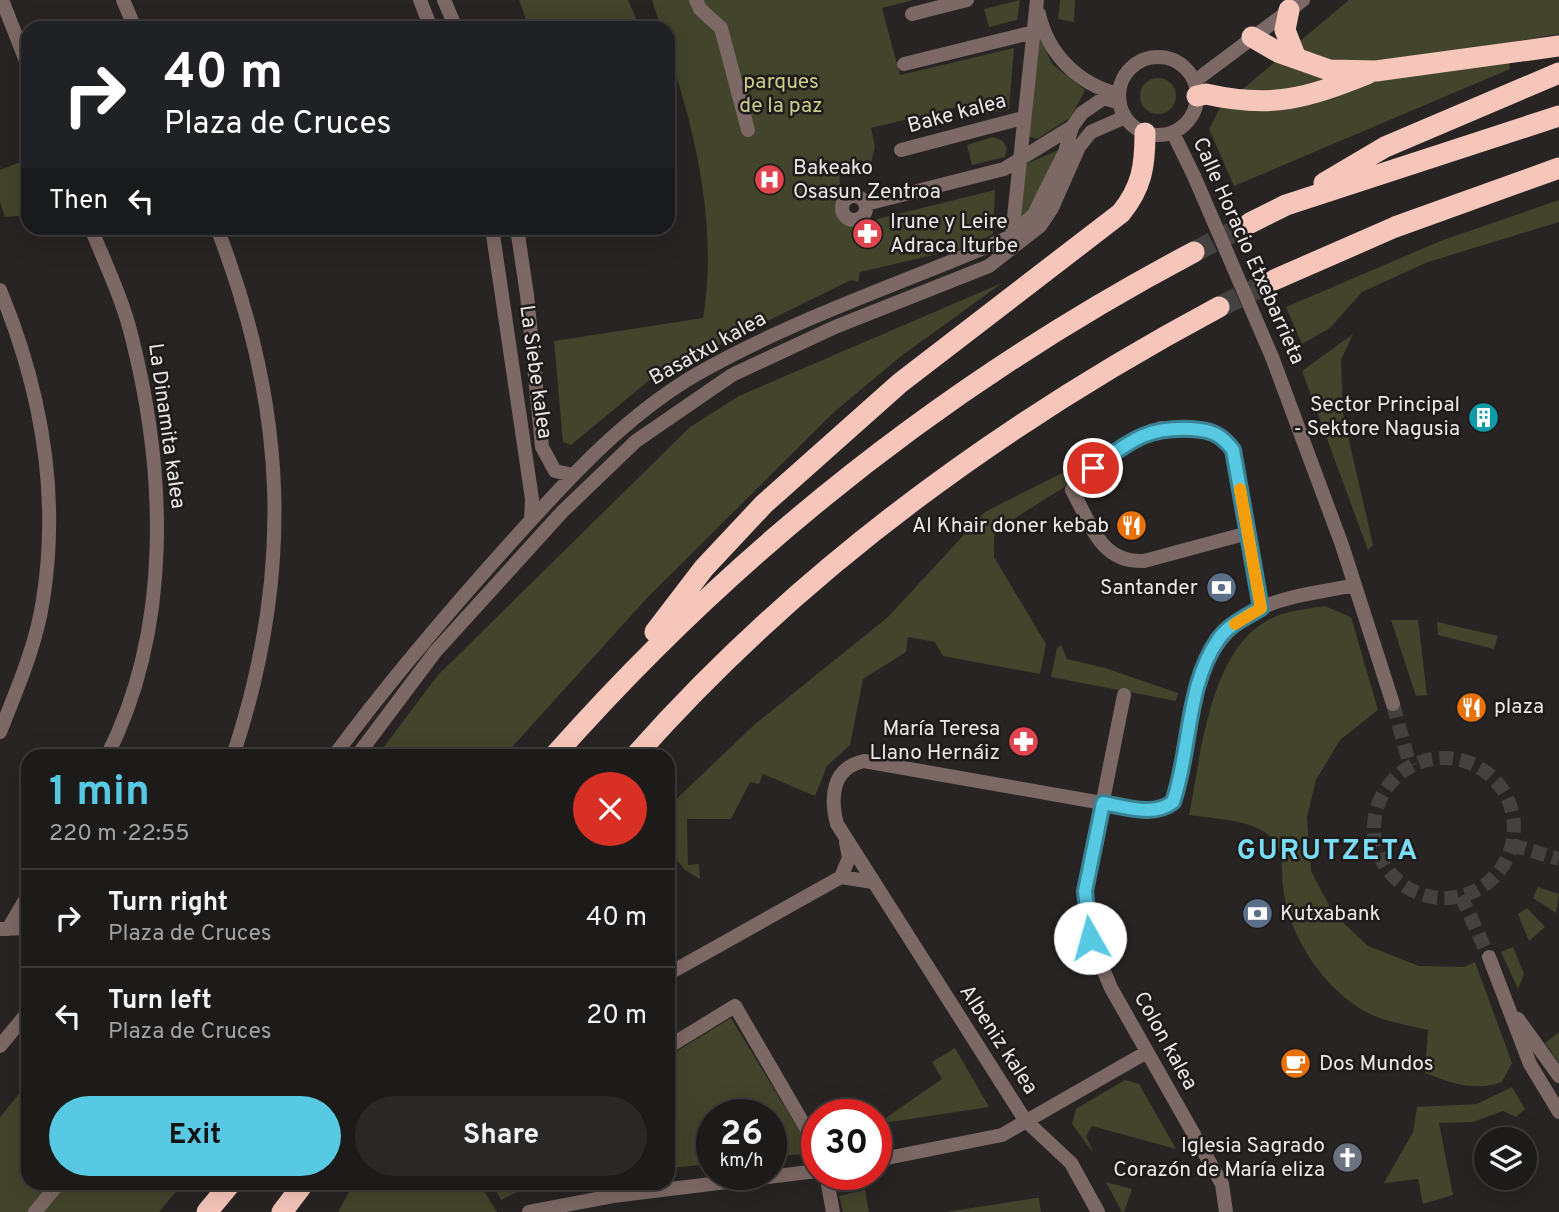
<!DOCTYPE html>
<meta charset="utf-8">
<style>
:root{--surface:#1d1b1a;--page:#2a2827;--text:#f1f3f6;--muted:#a0a1a2;--line:#3b3939;--accent:#57c9e3}
body{margin:0;font-family:Overpass,sans-serif;background:var(--page);color:var(--text);height:100vh;display:flex;flex-direction:column;font-size:26px;white-space:nowrap}
*{box-sizing:border-box;margin:0}
p{font-size:23px;color:var(--muted)}
.icon{flex:none;width:38px;height:38px;fill:none;stroke:currentColor;stroke-width:2;stroke-linecap:round;stroke-linejoin:round}
.map{position:relative;flex:1;overflow:hidden}
.panel{position:absolute;left:21px;top:749px;width:654px;height:441px;display:flex;flex-direction:column;background:var(--surface);border-radius:21px;box-shadow:0 7px 28px #0002,0 0 0 2px var(--line)}
.panel>*{flex:none}
.guide{position:absolute;left:21px;top:21px;width:654px;height:214px;border-radius:21px;box-shadow:0 7px 28px #0002,0 0 0 2px var(--line);background:#202124;color:#fff;overflow:hidden}
.fabs{position:absolute;left:1474px;top:1127px;display:grid;gap:14px}
.fabs a{display:grid;place-items:center;width:63px;height:63px;border-radius:50%;background:var(--surface);box-shadow:0 7px 28px #0002,0 0 0 2px var(--line);font-size:35px}
.speed{position:absolute;left:696px;top:1099px;display:flex;gap:14px;font-size:35px;font-weight:700;text-align:center}
.speed>*{display:grid;place-content:center;width:91px;height:91px;border-radius:50%;background:var(--surface);box-shadow:0 7px 28px #0002,0 0 0 2px var(--line);line-height:1}
.speed small{font-size:18px;font-weight:400}
.speed .limit{border:10px solid #d22;background:#fff;color:#111}
.pin{position:absolute;display:grid;place-items:center;width:60px;height:60px;color:#fff;margin:-30px;border:4px solid #fff;border-radius:50%;box-shadow:0 2px 7px #0007}
.me{position:absolute;width:77px;margin:-38px;rotate:353deg;stroke-linejoin:round;filter:drop-shadow(0 0 5px #0008)}
.turn{display:flex;align-items:center;gap:24px;height:147px;padding:0 28px;font-size:32px}
.turn .icon{width:91px;height:91px;stroke-width:2.5}
.turn b{display:block;font-size:49px;line-height:60px}
.then{display:flex;align-items:center;height:66px;padding:0 28px;background:#0003;gap:14px;font-size:26px}
.round{display:grid;place-items:center;flex:none;width:74px;height:74px;border-radius:37px;background:var(--page)}
.summary{display:flex;align-items:center;justify-content:space-between;height:119px;padding:0 28px}
h1{font-size:42px;font-weight:700;line-height:52px;color:var(--accent)}
.primary-button{display:flex;gap:14px;margin-top:auto;padding:14px 28px}
.primary-button a{flex:1;height:80px;border-radius:42px;background:var(--accent);color:#111;font-size:28px;font-weight:700;line-height:80px;text-align:center}
.primary-button a+a{background:var(--page);color:var(--text)}
ul{padding:0;list-style:none}
li{display:flex;align-items:center;gap:21px;height:98px;padding:0 28px;border-top:2px solid var(--line)}
li div{flex:1}
li b{display:block;font-size:26px}
li em{font-style:normal}
.map>svg:first-child{display:block}
.green{fill:#42442b}
.lines{fill:none;stroke-linecap:round;stroke-linejoin:round}
.minor-tunnel{stroke:#444241;stroke-width:14;stroke-dasharray:14 7;stroke-linecap:butt}
.motorway-tunnel{stroke:#444241;stroke-width:21;stroke-dasharray:21 10;stroke-linecap:butt}
.minor{stroke:#7c6864;stroke-width:14}
.motorway{stroke:#f7c6bb;stroke-width:21}
.minor-bridge{stroke:#7c6864;stroke-width:14}
.route-casing{stroke:#398394;stroke-width:18}
.route{stroke:#57c9e3;stroke-width:12}
.slow{stroke:#f59e0b;stroke-width:12}
.labels{text-anchor:middle;dominant-baseline:central;stroke-width:5;stroke-linejoin:round;paint-order:stroke}
.park-label{font-size:21px;fill:#cace8a;stroke:#1e1b1a}
.street-label{font-size:21px;fill:#ebe9e8;stroke:#1e1b1a}
.poi-label{font-size:21px;fill:#ebe9e8;stroke:#1e1b1a;text-anchor:start}
.district-label{font-size:28px;font-weight:bold;letter-spacing:2px;fill:#78ddf5;stroke:#1e1b1a}
</style>
<div class="map">
<svg width="1559" height="1212" viewBox="0 0 1559 1212">
<rect width="100%" height="100%" fill="#272423"/>
<!-- green -->
<path class="green" d="M519,0H628L640,28H529Z
M652,0H913L882,8L900,75L1014,48L1009,109L986,114L982,101L871,128L875,146L871,163L839,170L842,211L849,226L995,190L993,234L968,247L860,272L858,282L851,280L652,378L571,445L563,442L554,341L703,318C714,253 705,184 689,121C682,90 669,60 668,28H661Z
M1020,0L1017,20L989,27L984,9Z
M1060,0H1075L1074,22L1058,19Z
M1349,0H1559V34L1506,43L1510,69L1234,186L1209,129L1220,108Z
M1040,37L1052,64L1085,90L1071,117L1037,139L1030,137L1029,128Z
M1140 96a18 18 0 1 1 36 0a18 18 0 1 1-36 0Z
M993,137L1003,141L1007,149L1005,157L972,165L967,145Z
M1063,148L1019,225L1026,164Z
M28,159V215L5,217L0,202V170Z
M1559,200V222L1428,262L1362,292L1330,328L1302,344L1286,307L1443,240Z
M1002,283L900,357L833,413L647,598L504,756H377L438,675L690,427L739,396Z
M1353,334L1341,360L1343,414L1373,545L1368,550L1302,371Z
M1074,467L1071,483L999,528L994,537V557L1046,644L1040,674L943,656L935,642L908,637L906,652L863,679L850,745L827,766L815,796L763,774L759,784L750,782L731,819H687L688,865L699,864L700,879L685,870L669,851L668,807L754,725L888,617L985,512Z
M1325,606L1351,617L1378,710L1340,740L1316,780L1307,817L1311,871L1333,913L1368,946L1419,966L1464,967L1475,962L1512,1063L1502,1082C1476,1092 1450,1083 1425,1073L1428,1030C1408,1025 1385,1022 1366,1012C1323,988 1289,937 1283,887C1281,869 1285,851 1271,837C1252,819 1214,819 1189,815C1202,751 1210,637 1282,614C1296,610 1311,608 1325,606Z
M1391,620H1418L1427,695L1416,696Z
M1437,622L1498,636L1494,649L1438,635Z
M1061,645L1067,659L1105,668L1178,693L1176,701L1051,677L1057,648Z
M1538,887L1559,894L1556,913L1533,898Z
M1527,908L1545,927L1529,941L1518,914Z
M1513,947L1524,974L1518,989L1501,952Z
M731,1018L806,1142V1149L802,1154L772,1157V1115H712V1164L669,1168V1056Z
M1559,1032V1063L1545,1043Z
M955,1048L989,1107L877,1124L942,1079L932,1062Z
M1125,1080L1139,1084L1176,1149L1092,1126L1086,1136L1094,1154L1072,1124L1076,1109Z
M28,1083V1183H183L159,1212H0V1117Z
M1512,1087L1525,1109L1516,1117L1503,1111L1473,1122L1439,1123L1453,1195L1423,1204L1418,1179L1384,1183L1413,1132L1417,1107L1477,1104Z
M1106,1182L1132,1189L1124,1212H1122Z
M354,1183H479L497,1212H338Z
M492,1183H547L523,1189L501,1200Z
M865,1190L869,1212H843L839,1196Z
M1039,1198L1041,1212H946L1036,1198Z"/>
<g class="lines">
<!-- minor-tunnel -->
<path class="minor-tunnel" d="M1393,704L1410,766
M1374 828a70 70 0 1 1 140 0a70 70 0 1 1-140 0Z
M1512,845L1559,859
M1461,896L1489,957"/>
<!-- motorway-tunnel -->
<path class="motorway-tunnel" d="M1194,252L1250,223
M1219,307L1274,280"/>
<!-- minor -->
<path class="minor" d="M2,0L28,66
M123,0L135,28
M420,0L431,28
M444,0L456,28
M696,0L700,9L721,28L748,130
M912,14L967,0
M1039,14C1048,54 1078,84 1118,94
M1119 96a39 39 0 1 1 78 0a39 39 0 1 1-78 0Z
M904,64L1034,32
M1195,81L1303,0
M1173,133L1194,176
M901,150L1023,118
M842 208a12 12 0 1 1 24 0a12 12 0 1 1-24 0Z
M866,204L1004,169L1072,127
M91,228C105,263 123,300 132,338C166,473 172,628 107,756
M217,228C287,408 294,572 233,756
M492,228L532,499L531,520
M517,228L527,295L542,447L555,471L573,475
M1012,236L1037,0
M0,290C41,389 60,493 43,600C36,646 17,689 0,732
M1272,357L1342,545L1393,704
M1248,533L1144,561C1100,563 1091,524 1072,490L1093,468L1139,436L1161,428L1207,430L1223,437L1233,450L1261,608
M1124,695L1085,891L1090,938L1111,988L1222,1184L1226,1212
M334,756C390,680 450,610 513,540C568,479 625,416 697,374C797,317 907,282 1012,236L1034,214L1065,152L1072,127L1082,113L1104,98L1120,103
M357,756L435,652L562,512L636,441L732,375L835,327L989,266L1040,226L1052,208L1079,147L1091,132L1125,117
M841,877L849,858L846,842
M1,929L28,928
M8,929L28,895
M1489,957L1530,1064L1559,1112
M668,974L841,877L873,882
M1518,1019L1559,1076
M0,1046L28,1012
M668,1047L735,1006L817,1147
M877,1160L1002,1135L1147,1052
M826,1174L833,1212
M35,1212L59,1183
M529,1212L613,1196L817,1171
M1098,1212L1071,1163L1025,1120L837,824C830,797 832,768 864,761L1148,811C1169,808 1173,802 1179,784C1192,717 1192,641 1261,608C1288,595 1324,592 1354,585"/>
<!-- motorway -->
<path class="motorway" d="M1289,10L1285,30L1296,58
M1252,37L1278,52L1329,70L1376,71L1559,46
M1197,96L1206,94C1272,109 1307,98 1367,74
M1324,183L1385,147L1559,73
M1250,223L1286,205L1559,116
M1274,280L1395,227L1559,168
M655,632L704,568L764,504L900,383L1121,213C1142,187 1145,166 1145,133
M554,756C737,549 950,381 1194,252
M635,756C799,571 1002,423 1219,307
M207,1212L231,1183
M282,1212L304,1183"/>
<!-- minor-bridge -->
<path class="minor-bridge" d="M1194,176L1272,357"/>
</g>
<g class="lines">
<defs>
<path id="route" d="M1090,938L1085,891L1103,803C1126,807 1154,817 1173,802C1191,750 1186,686 1218,640C1228,625 1246,617 1261,608L1233,450C1221,434 1211,430 1191,429C1144,427 1130,442 1093,468"/>
</defs>
<!-- route casing -->
<use href="#route" class="route-casing"/>
<!-- route -->
<use href="#route" class="route"/>
<!-- slow -->
<path class="slow" d="M1235,624L1261,608L1240,489"/>
</g>
<!-- icons -->
<defs>
<symbol id="hospital-disc" viewBox="-11 -11 22 22"><circle r="9.5" fill="#e0444e" stroke="#1e1b1a"/><path d="M-5-5h3v3.5h4V-5h3V5h-3V1.5h-4V5h-3Z" fill="#fff"/></symbol>
<symbol id="pharmacy-disc" viewBox="-11 -11 22 22"><circle r="9.5" fill="#e0444e" stroke="#1e1b1a"/><path d="M-2-6h4v4h4v4h-4v4h-4v-4h-4v-4h4Z" fill="#fff"/></symbol>
<symbol id="building-disc" viewBox="-11 -11 22 22"><circle r="9.5" fill="#0f9aa8" stroke="#1e1b1a"/><path d="M-4-6H4V6H1V3H-1V6H-4ZM-2.5-4.3h1.7v1.8h-1.7ZM.8-4.3h1.7v1.8H.8ZM-2.5-1h1.7V.8h-1.7ZM.8-1h1.7V.8H.8Z" fill="#fff"/></symbol>
<symbol id="restaurant-disc" viewBox="-11 -11 22 22"><circle r="9.5" fill="#e8710a" stroke="#1e1b1a"/><path d="M-5-6h1v4h1v-4h1v4h1v-4h1v5L-1.5 .5V6h-2V.5L-5-1ZM5-6V6H3V1.5H1.5Q1.5-4 5-6Z" fill="#fff"/></symbol>
<symbol id="bank-disc" viewBox="-11 -11 22 22"><circle r="9.5" fill="#5c6f8a" stroke="#1e1b1a"/><path d="M-6-4H6V4H-6ZM0-2.3a2.3 2.3 0 1 0 0 4.6a2.3 2.3 0 1 0 0-4.6Z" fill="#fff"/></symbol>
<symbol id="cafe-disc" viewBox="-11 -11 22 22"><circle r="9.5" fill="#e8710a" stroke="#1e1b1a"/><path d="M-5.5-4.5H6V0H3Q3 3.5 0 3.5H-2.5Q-5.5 3.5-5.5 0ZM3-3.2v2h1.7v-2ZM-6 4.5H4V6H-6Z" fill="#fff"/></symbol>
<symbol id="church-disc" viewBox="-11 -11 22 22"><circle r="9.5" fill="#6b7280" stroke="#1e1b1a"/><path d="M-1.2-6h2.4v3.5h3.3v2.4h-3.3V6h-2.4V-.1h-3.3v-2.4h3.3Z" fill="#fff"/></symbol>
</defs>
<g fill-rule="evenodd">
<use href="#hospital-disc" x="752" y="162" width="35" height="35"/>
<use href="#pharmacy-disc" x="850" y="216" width="35" height="35"/>
<use href="#building-disc" x="1466" y="400" width="35" height="35"/>
<use href="#restaurant-disc" x="1114" y="508" width="35" height="35"/>
<use href="#bank-disc" x="1204" y="570" width="35" height="35"/>
<use href="#restaurant-disc" x="1454" y="690" width="35" height="35"/>
<use href="#pharmacy-disc" x="1006" y="724" width="35" height="35"/>
<use href="#bank-disc" x="1240" y="896" width="35" height="35"/>
<use href="#cafe-disc" x="1278" y="1046" width="35" height="35"/>
<use href="#church-disc" x="1330" y="1140" width="35" height="35"/>
</g>
<g class="labels">
<!-- park labels -->
<g class="park-label">
<text x="781" y="82">parques<tspan x="781" dy="24">de la paz</tspan></text>
</g>
<!-- street labels -->
<g class="street-label">
<text transform="translate(957 114) rotate(-15)">Bake kalea</text>
<text transform="translate(1248 251) rotate(66)">Calle Horacio Etxebarrieta</text>
<text transform="translate(708 349) rotate(-29)">Basatxu kalea</text>
<text transform="translate(535 372) rotate(82)">La Siebe kalea</text>
<text transform="translate(166 426) rotate(82)">La Dinamita kalea</text>
<text transform="translate(998 1040) rotate(57)">Albeniz kalea</text>
<text transform="translate(1165 1041) rotate(61)">Colon kalea</text>
</g>
<!-- poi labels -->
<g class="poi-label">
<text x="793" y="168">Bakeako<tspan x="793" dy="24">Osasun Zentroa</tspan></text>
<text x="890" y="222">Irune y Leire<tspan x="890" dy="24">Adraca Iturbe</tspan></text>
<text x="1460" y="405" text-anchor="end">Sector Principal<tspan x="1460" dy="24">- Sektore Nagusia</tspan></text>
<text x="1109" y="526" text-anchor="end">Al Khair doner kebab</text>
<text x="1198" y="588" text-anchor="end">Santander</text>
<text x="1494" y="707">plaza</text>
<text x="1000" y="729" text-anchor="end">María Teresa<tspan x="1000" dy="24">Llano Hernáiz</tspan></text>
<text x="1280" y="914">Kutxabank</text>
<text x="1319" y="1064">Dos Mundos</text>
<text x="1325" y="1146" text-anchor="end">Iglesia Sagrado<tspan x="1325" dy="24">Corazón de María eliza</tspan></text>
</g>
<!-- district labels -->
<g class="district-label">
<text x="1328" y="852">GURUTZETA</text>
</g>
</g>
</svg>
<div class="fabs">
<a><svg class="icon" aria-label="layers" viewBox="0 0 24 24"><path d="M12 4l9 5-9 5-9-5zM3 14l9 5 9-5"/></svg></a>
</div>
<div class="speed"><div>26<small>km/h</small></div><div class="limit">30</div></div>
<div class="pin" style="left:1093px;top:468px;background:#d93025"><svg class="icon" aria-label="arrive" viewBox="0 0 24 24"><path d="M6 21V4h12l-3 4 3 4H6"/></svg></div>
<svg class="me" style="left:1090px;top:938px" viewBox="-20 -20 40 40"><circle r="19" fill="#fff"/><path d="M0-13L10 11 0 6-10 11z" fill="#57c9e3"/></svg>
<div class="guide">
<div class="turn"><svg class="icon" aria-label="right" viewBox="0 0 24 24"><path d="M7 20v-9h11M14 6l5 5-5 5"/></svg><div><b>40 m</b>Plaza de Cruces</div></div>
<div class="then">Then<svg class="icon" aria-label="left" viewBox="0 0 24 24"><path d="M17 20v-9H6M10 6l-5 5 5 5"/></svg></div>
</div>
<section class="panel">
<div class="summary"><div><h1>1 min</h1><p>220 m · 22:55</p></div><a class="round" style="background:#d93025;color:#fff"><svg class="icon" aria-label="close" viewBox="0 0 24 24"><path d="M6 6l12 12M18 6L6 18"/></svg></a></div>
<ul>
<li><svg class="icon" aria-label="right" viewBox="0 0 24 24"><path d="M7 20v-9h11M14 6l5 5-5 5"/></svg><div><b>Turn right</b><p>Plaza de Cruces</p></div><em>40 m</em></li>
<li><svg class="icon" aria-label="left" viewBox="0 0 24 24"><path d="M17 20v-9H6M10 6l-5 5 5 5"/></svg><div><b>Turn left</b><p>Plaza de Cruces</p></div><em>20 m</em></li>
</ul>
<div class="primary-button"><a>Exit</a><a>Share</a></div>
</section>
</div>
